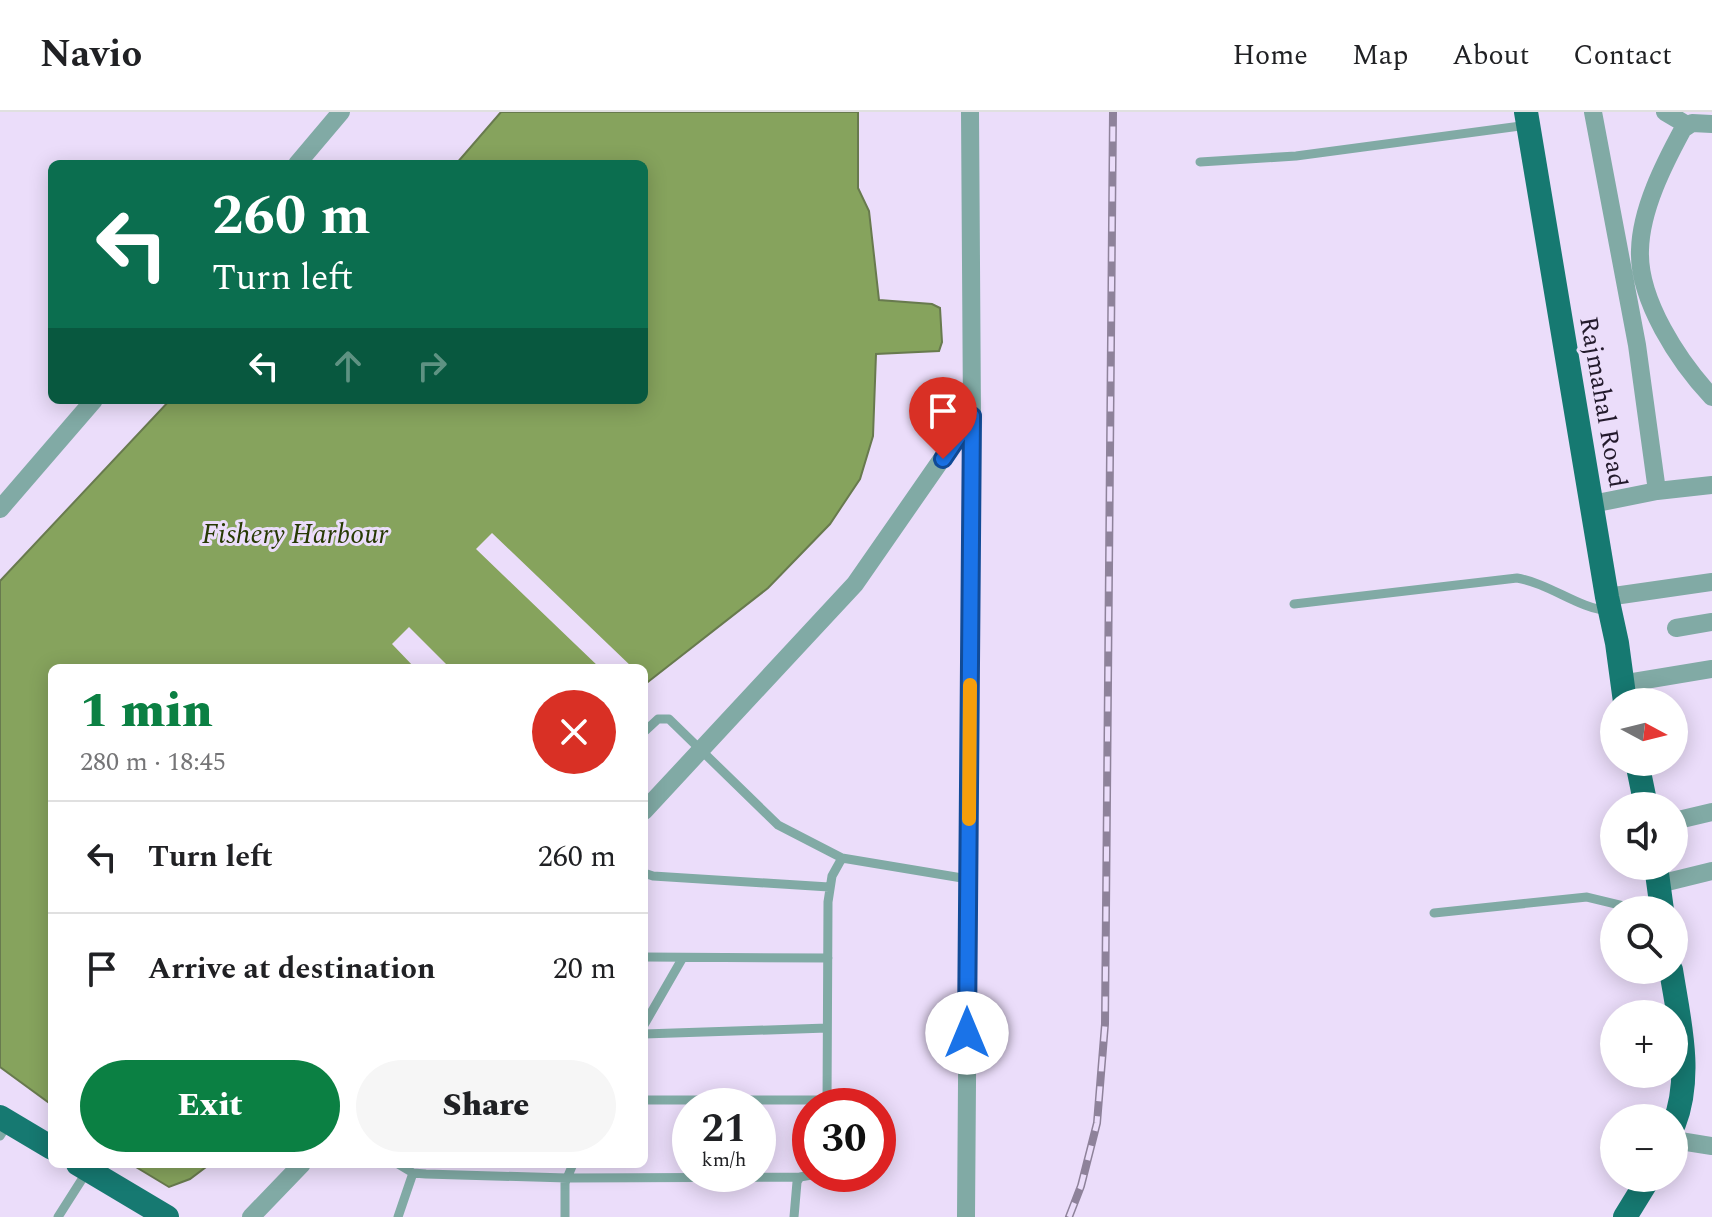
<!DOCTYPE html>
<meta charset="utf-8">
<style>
:root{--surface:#fff;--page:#f6f6f6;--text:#202124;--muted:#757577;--line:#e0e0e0;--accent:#0b8043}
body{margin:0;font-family:Spectral,serif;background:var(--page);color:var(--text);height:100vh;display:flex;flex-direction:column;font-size:30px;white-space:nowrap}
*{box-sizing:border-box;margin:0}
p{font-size:26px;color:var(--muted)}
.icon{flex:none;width:44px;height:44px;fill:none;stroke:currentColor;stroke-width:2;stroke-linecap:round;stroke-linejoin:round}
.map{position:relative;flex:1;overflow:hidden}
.drawer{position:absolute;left:48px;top:552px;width:600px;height:504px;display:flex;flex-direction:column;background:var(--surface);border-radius:12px;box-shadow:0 4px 20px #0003}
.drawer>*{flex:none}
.banner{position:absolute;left:48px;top:48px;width:600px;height:244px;border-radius:12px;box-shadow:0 4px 20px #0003;background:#0b6e4f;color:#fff;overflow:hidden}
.needle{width:52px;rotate:97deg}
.tools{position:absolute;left:1600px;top:576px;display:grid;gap:16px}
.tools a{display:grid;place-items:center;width:88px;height:88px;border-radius:50%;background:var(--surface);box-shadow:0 4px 20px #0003;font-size:40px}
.speed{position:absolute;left:672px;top:976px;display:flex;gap:16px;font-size:40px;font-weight:700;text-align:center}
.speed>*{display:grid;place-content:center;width:104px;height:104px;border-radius:50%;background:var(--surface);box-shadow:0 4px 20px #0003;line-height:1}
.speed small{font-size:20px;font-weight:400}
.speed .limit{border:12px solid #d22;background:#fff;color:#111}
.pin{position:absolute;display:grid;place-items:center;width:68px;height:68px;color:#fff;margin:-82px -34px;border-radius:50% 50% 50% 0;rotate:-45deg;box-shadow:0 0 8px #0007}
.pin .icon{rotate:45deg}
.me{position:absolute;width:88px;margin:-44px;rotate:0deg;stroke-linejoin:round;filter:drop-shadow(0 0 6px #0008)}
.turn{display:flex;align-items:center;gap:28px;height:168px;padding:0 32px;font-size:36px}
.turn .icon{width:104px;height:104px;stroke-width:2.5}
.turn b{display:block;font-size:56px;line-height:68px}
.lanes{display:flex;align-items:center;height:76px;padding:0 32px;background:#0003;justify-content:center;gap:40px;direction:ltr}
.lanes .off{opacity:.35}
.round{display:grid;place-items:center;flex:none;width:84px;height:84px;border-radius:42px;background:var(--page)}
.head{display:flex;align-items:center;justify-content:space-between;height:136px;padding:0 32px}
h1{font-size:48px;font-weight:800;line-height:60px;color:var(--accent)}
.button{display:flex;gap:16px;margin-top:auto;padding:16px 32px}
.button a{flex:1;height:92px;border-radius:48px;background:var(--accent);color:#fff;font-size:32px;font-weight:800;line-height:92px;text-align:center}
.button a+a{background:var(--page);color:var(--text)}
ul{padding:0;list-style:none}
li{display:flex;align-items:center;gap:24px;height:112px;padding:0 32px;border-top:2px solid var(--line)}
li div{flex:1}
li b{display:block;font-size:30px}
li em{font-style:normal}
header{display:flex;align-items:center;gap:48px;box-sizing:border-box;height:112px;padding:0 40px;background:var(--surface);border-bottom:2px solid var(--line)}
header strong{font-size:38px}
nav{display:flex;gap:44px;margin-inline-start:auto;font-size:28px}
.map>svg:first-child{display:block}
.water{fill:#86a35d;stroke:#687a4e;stroke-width:2}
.pier{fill:#ebddfa}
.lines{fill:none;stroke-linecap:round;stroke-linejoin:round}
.service{stroke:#81aaa5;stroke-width:9}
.minor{stroke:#81aaa5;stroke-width:18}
.primary{stroke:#167971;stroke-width:24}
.rail-casing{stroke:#8e829a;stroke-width:8}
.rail{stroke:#ebddfa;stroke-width:5;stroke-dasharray:15;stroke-linecap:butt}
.route-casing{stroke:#114b97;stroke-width:20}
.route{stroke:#1a73e8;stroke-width:14}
.slow{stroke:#f59e0b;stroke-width:14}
.labels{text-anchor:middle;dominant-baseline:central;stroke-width:6;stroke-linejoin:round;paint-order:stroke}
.street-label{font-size:26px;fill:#231a2c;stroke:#ebddfa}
.water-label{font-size:28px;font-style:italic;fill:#273903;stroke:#ebddfa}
</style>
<header>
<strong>Navio</strong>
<nav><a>Home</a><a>Map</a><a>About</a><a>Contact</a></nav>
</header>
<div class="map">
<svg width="1712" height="1105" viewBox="0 0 1712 1105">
<rect width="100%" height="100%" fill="#ebddfa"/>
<!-- water -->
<path class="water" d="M501,0H858V76L869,99L879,188L932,192L940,196L942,230L939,239L876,242L873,324L860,367L830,412L768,476L644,573V556H52V993L0,955V469L170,288H644V52H456Z
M131,1052H210L190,1067L169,1075Z"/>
<!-- pier -->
<path class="pier" d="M492,421L633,556H600L476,437Z
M409,515L450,556H415L392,532Z"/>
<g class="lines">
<!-- service -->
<path class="service" d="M1200,50L1296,44L1528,13
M1294,492L1517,466C1551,472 1577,496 1609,499
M644,620L658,607H669L778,713L842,746L968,767
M644,761L653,764L829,775
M1434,801L1587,785L1641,798
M644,845L828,846
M644,913L682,847
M644,922L827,916
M644,988H827
M827,994L828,790L832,764L842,746
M0,1024L9,1010
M398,1052L413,1061L426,1062L567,1066L800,1065
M58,1105L86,1061
M398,1105L413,1061
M565,1105V1071L573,1052
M794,1105L797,1070L800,1065L817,1062"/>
<!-- minor -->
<path class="minor" d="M1593,0L1637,233L1657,379
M1665,0L1687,13
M1712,12L1692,11L1683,17C1664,52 1641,97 1640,138C1638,188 1679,250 1712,285
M297,52L341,0
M1592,392L1657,379L1712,373
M0,397L94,288
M1607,485L1712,470
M1676,516L1712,510
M1621,572L1712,557
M644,699L855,472L971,305
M1674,709L1712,700
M1659,772L1712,759
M1674,1028L1712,1034
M251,1105L302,1052
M966,1105L972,304L970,0"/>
<!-- primary -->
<path class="primary" d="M1526,0L1607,485L1617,531L1625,590
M1637,650L1646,694
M1656,754L1662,798
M1671,858C1679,908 1693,963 1674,1012
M0,1005L52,1036
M78,1052L167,1105
M1625,1105L1649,1066"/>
<defs>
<path id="rail" d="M1069,1105L1081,1074L1097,1011L1105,912L1113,0"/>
</defs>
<!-- rail casing -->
<use href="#rail" class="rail-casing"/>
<!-- rail -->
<use href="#rail" class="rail"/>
</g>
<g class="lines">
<defs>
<path id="route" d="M943,347L972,304L967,921"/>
</defs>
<!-- route casing -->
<use href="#route" class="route-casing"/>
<!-- route -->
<use href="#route" class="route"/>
<!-- slow -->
<path class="slow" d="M969,707L970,573"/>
</g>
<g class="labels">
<!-- street labels -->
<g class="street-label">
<text transform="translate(1603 290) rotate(80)">Rajmahal Road</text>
</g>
<!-- water labels -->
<g class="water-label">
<text x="295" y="422">Fishery Harbour</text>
</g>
</g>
</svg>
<div class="tools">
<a><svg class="needle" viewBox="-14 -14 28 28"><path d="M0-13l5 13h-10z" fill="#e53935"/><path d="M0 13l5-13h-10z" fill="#757577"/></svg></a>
<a><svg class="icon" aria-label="sound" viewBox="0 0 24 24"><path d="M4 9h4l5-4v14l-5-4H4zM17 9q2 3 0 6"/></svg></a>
<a><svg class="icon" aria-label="search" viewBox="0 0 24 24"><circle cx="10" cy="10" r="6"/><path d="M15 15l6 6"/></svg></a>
<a>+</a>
<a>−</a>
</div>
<div class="speed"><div>21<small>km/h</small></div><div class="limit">30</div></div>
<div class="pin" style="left:943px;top:347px;background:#d93025"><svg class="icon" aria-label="arrive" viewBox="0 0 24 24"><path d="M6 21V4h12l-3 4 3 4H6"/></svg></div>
<svg class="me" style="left:967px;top:921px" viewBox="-20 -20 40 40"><circle r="19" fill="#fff"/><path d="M0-13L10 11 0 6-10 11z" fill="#1a73e8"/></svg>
<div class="banner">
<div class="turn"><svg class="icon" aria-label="left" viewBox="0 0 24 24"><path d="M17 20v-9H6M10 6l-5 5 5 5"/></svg><div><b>260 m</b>Turn left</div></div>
<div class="lanes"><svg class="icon" aria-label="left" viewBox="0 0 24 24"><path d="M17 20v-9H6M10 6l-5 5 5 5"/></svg><svg class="icon off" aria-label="ahead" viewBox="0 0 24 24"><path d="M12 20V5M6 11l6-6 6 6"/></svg><svg class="icon off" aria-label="right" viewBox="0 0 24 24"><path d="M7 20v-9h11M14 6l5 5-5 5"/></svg></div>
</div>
<section class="drawer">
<div class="head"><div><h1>1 min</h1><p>280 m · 18:45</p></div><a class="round" style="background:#d93025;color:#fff"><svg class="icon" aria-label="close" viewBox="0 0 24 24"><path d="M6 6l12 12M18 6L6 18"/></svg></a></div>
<ul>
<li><svg class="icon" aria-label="left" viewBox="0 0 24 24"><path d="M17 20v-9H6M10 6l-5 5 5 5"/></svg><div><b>Turn left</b></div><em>260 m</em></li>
<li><svg class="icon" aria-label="arrive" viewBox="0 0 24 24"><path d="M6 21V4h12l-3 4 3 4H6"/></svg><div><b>Arrive at destination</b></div><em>20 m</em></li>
</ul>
<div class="button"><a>Exit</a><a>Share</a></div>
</section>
</div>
